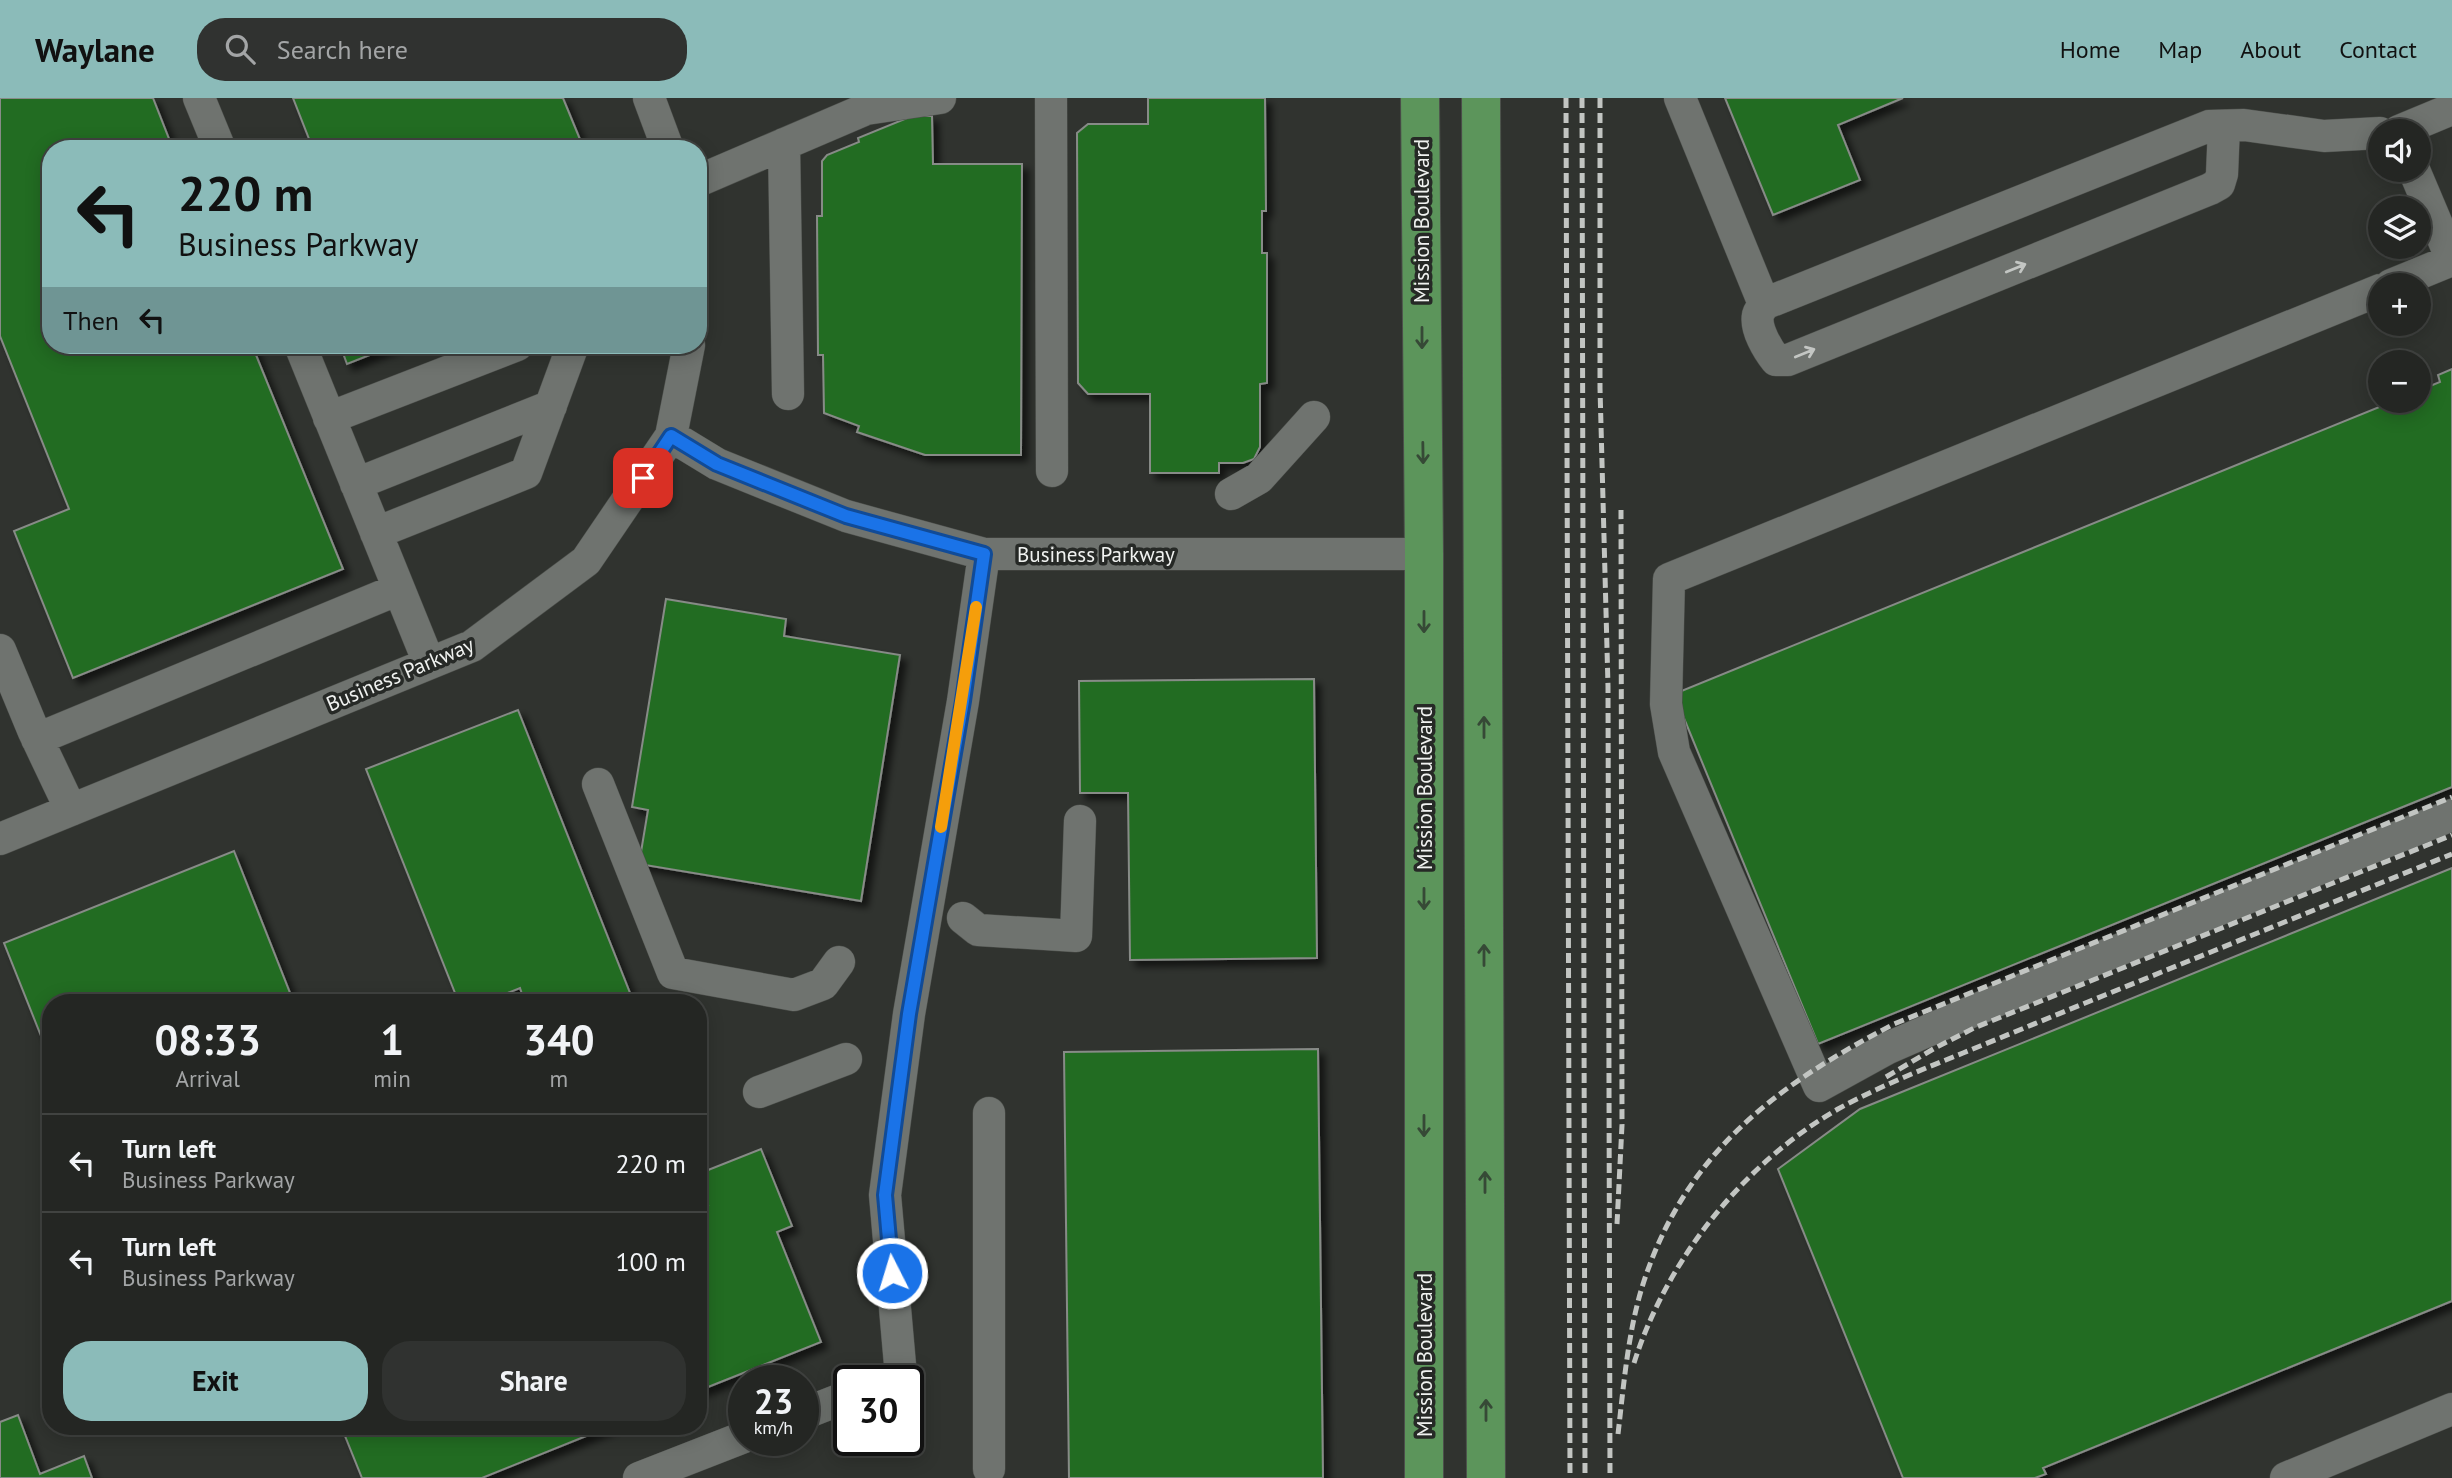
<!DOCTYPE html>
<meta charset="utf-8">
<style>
:root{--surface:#242623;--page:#303230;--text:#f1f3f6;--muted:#a3a5a6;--line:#414341;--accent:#8bbbb9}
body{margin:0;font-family:"PT Sans",sans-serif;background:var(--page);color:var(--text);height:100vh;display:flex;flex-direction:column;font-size:26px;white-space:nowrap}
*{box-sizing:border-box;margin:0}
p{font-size:23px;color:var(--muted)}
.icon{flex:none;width:38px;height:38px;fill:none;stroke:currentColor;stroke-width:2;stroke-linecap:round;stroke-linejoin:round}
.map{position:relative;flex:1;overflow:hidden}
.sheet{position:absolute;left:42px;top:896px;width:665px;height:441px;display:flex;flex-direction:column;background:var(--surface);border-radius:28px;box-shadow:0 4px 18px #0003,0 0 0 2px var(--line)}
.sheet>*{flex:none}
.banner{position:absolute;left:42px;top:42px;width:665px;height:214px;border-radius:28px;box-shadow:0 4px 18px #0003,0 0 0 2px var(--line);background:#8bbbb9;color:#111;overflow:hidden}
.controls{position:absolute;left:2368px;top:21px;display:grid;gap:14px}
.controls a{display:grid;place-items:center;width:63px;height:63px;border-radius:50%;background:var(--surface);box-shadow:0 4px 18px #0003,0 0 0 2px var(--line);font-size:35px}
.speed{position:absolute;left:728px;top:1267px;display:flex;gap:14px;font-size:35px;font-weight:700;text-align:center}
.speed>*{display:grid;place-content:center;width:91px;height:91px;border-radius:50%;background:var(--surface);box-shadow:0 4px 18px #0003,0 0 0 2px var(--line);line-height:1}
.speed small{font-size:18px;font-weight:400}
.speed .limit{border:4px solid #111;border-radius:10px;background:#fff;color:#111}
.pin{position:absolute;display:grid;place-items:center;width:60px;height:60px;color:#fff;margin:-30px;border-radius:14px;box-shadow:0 4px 10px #0006}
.me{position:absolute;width:77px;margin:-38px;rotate:355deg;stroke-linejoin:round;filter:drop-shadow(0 0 5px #0008)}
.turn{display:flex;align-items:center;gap:24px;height:147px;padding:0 21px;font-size:32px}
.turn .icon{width:91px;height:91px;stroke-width:2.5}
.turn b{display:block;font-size:49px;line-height:60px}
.then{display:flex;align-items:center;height:66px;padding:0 21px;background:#0003;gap:14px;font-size:26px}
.eta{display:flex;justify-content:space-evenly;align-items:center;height:119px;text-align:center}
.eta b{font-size:42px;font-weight:600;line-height:49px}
.primary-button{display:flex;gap:14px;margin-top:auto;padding:14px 21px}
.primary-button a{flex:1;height:80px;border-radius:28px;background:var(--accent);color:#111;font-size:28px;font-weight:600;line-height:80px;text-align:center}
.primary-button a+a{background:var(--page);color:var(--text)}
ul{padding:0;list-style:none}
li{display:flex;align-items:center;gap:21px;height:98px;padding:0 21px;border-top:2px solid var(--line)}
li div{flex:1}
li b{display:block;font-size:26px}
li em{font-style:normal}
header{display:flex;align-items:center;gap:42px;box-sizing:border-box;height:98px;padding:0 35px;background:var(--accent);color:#111}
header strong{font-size:33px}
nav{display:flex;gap:38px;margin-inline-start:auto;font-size:24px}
.search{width:490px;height:63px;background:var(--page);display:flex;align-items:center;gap:18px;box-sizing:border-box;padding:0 24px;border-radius:28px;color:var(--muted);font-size:26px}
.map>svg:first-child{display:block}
.building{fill:#246c24;stroke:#878b87;stroke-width:2;filter:url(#shadow)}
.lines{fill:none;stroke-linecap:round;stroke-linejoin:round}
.minor-casing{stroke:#4c4f4b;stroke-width:33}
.major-casing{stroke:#4c4f4b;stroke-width:40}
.minor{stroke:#6f736f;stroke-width:32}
.major{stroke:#5c955b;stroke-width:38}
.rail{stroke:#c2c5c2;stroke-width:5;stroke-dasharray:10 5;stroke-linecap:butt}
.oneway{stroke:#c3c6c3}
.oneway2{stroke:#364936}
.route-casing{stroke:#114b97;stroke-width:18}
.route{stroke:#1a73e8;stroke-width:12}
.slow{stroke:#f59e0b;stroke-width:12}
.labels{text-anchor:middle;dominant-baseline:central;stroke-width:7;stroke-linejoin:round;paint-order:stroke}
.street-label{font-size:21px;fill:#f0f2f0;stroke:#262926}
</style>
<header>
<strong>Waylane</strong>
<div class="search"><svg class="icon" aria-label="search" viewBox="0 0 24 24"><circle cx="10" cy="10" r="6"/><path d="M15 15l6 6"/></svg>Search here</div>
<nav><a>Home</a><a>Map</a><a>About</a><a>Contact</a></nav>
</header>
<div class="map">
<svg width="2452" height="1380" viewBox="0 0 2452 1380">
<defs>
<filter id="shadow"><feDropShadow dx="6" dy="6" stdDeviation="3.5" flood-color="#0009"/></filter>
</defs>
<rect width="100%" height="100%" fill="#30332f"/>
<!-- building -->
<path class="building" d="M0,0H153L173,51H51V247H252L343,471L73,580L14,433L69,411L0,238Z
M293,0H563L584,51H313Z
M1148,0H1265L1266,113H1262V155H1267V285L1260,286V349L1254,361L1243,365H1219V375H1150V296H1088L1078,285L1077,35L1088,26H1148Z
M1725,0H1903L1838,27L1860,82L1773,117Z
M912,18H932L933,66H1022L1021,357H925L857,334L859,328L824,315L823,257H818L817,118H822V63L827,57L859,44L858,40Z
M340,247H395L347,266Z
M2452,271V689L1818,946L1674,596L2394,303H2418V293L2440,284L2438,277Z
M666,501L786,521L784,538L900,557L861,803L639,766L648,712L632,709Z
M1314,581L1317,860L1130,862L1128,695H1080L1079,583Z
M518,612L634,905H525L520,890L483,905H459L366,671Z
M234,753L294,905H51V963L4,845Z
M2452,770V1203L2043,1370L2046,1376L2035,1380H1903L1778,1071L1860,1011Z
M1318,951L1323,1380H1069L1064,954Z
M761,1051L792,1128L777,1134L821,1244L698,1293V1111L708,1107L698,1083V1076Z
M18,1317L40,1376L84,1358L92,1380H0V1324Z
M341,1328H611L482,1380H362Z"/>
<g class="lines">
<defs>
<path id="minor" d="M199,0L220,51
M649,0L668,51
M1051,0L1052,373
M1680,0L1764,206
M2224,28L2222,76L2219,86L2210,91L1788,262H1776C1768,252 1755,231 1758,217C1759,213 1762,210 1764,206L2209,28L2244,27L2324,38L2380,35
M2399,33L2452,11
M784,46L788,296
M2414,72L2452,162
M698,83L866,11L940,0
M2391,187L2452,162
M2380,192L1669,481L1666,606L1674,654L1819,988L1888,950L2042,883L2452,717
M300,247L429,565
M329,320L517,247
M671,338L689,247
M356,386L551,308
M1231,396L1259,380L1314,319
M376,435L526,375L573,247
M0,552L34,634L71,712
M37,641L399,491
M598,686L673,875L794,897L823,886L839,864
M0,741L472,548L586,463L671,338L717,366L846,418L984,456H1424
M963,820L978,832L1076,838L1080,723
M759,994L846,961
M989,1015V1371
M887,1283L901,1278L885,1097L909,916L963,603L984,456
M803,1316L849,1298
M639,1380L744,1339
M2286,1380L2452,1311"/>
<path id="major" d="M1420,0L1424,456V1380
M1481,0L1486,1380"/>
</defs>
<!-- minor casing -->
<use href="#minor" class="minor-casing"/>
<!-- major casing -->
<use href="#major" class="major-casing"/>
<!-- minor -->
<use href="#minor" class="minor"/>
<!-- major -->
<use href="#major" class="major"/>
<!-- rail -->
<path class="rail" d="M1566,0L1570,1380
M1582,0L1585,1380
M1600,0V290L1608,588L1610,1380
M1886,979L1935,950L1974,930L2452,737
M1617,1126L1622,1027L1621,412
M1634,1265C1667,1161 1744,1065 1838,1011C1878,989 1921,972 1963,955C2010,936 2058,916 2105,897C2221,850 2336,803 2452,756
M1618,1336C1624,1285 1628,1232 1644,1183C1687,1053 1777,987 1894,926L2452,699"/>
</g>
<!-- one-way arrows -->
<defs><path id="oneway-shaft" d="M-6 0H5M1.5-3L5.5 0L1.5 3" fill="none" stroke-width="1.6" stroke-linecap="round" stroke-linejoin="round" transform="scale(1.75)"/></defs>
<g class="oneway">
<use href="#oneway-shaft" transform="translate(2016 170) rotate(-22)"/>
<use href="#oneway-shaft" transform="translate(1805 255) rotate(-22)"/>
</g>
<g class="oneway2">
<use href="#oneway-shaft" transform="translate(1422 240) rotate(90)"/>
<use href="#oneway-shaft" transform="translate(1423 355) rotate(89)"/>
<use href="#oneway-shaft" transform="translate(1424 524) rotate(90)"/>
<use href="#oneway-shaft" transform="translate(1484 629) rotate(-90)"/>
<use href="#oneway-shaft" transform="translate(1424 801) rotate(90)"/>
<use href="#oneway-shaft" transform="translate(1484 857) rotate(-90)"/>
<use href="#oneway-shaft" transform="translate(1424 1028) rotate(90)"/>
<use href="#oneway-shaft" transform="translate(1485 1084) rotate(-90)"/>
<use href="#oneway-shaft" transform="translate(1486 1312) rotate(-90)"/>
</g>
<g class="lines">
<defs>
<path id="route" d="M643,380L671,338L717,366L846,418L984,456L963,603L909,916L885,1097L892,1175"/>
</defs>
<!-- route casing -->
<use href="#route" class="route-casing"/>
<!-- route -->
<use href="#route" class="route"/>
<!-- slow -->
<path class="slow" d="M941,729L976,509"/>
</g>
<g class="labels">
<!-- street labels -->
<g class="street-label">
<text transform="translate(1421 123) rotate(-90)">Mission Boulevard</text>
<text x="1096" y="456">Business Parkway</text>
<text transform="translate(400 576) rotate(-23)">Business Parkway</text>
<text transform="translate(1424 690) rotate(-90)">Mission Boulevard</text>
<text transform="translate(1424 1257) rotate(-90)">Mission Boulevard</text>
</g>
</g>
</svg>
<div class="controls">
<a><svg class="icon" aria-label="sound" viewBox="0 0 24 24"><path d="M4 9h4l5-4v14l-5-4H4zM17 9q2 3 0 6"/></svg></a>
<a><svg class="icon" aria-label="layers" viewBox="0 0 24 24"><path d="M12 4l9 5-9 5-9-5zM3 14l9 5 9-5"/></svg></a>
<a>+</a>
<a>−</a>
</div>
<div class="speed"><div>23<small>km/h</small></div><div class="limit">30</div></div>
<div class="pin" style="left:643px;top:380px;background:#d93025"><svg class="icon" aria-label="arrive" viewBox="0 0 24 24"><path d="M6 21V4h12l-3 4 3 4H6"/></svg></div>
<svg class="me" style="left:892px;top:1175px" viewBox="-20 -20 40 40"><circle r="17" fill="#1a73e8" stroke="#fff" stroke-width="3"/><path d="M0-11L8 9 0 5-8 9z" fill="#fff"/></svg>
<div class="banner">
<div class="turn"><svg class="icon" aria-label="left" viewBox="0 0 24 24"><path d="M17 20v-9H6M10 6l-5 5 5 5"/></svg><div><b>220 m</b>Business Parkway</div></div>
<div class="then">Then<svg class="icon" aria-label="left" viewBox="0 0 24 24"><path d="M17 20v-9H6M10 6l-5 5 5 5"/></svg></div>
</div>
<section class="sheet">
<div class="eta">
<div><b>08:33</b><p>Arrival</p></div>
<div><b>1</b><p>min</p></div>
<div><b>340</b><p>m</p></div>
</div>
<ul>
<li><svg class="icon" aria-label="left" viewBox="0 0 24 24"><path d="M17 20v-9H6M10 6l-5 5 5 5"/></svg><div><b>Turn left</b><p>Business Parkway</p></div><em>220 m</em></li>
<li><svg class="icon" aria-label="left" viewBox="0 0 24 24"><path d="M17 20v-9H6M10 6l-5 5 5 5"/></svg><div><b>Turn left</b><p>Business Parkway</p></div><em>100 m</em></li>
</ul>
<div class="primary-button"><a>Exit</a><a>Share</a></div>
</section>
</div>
